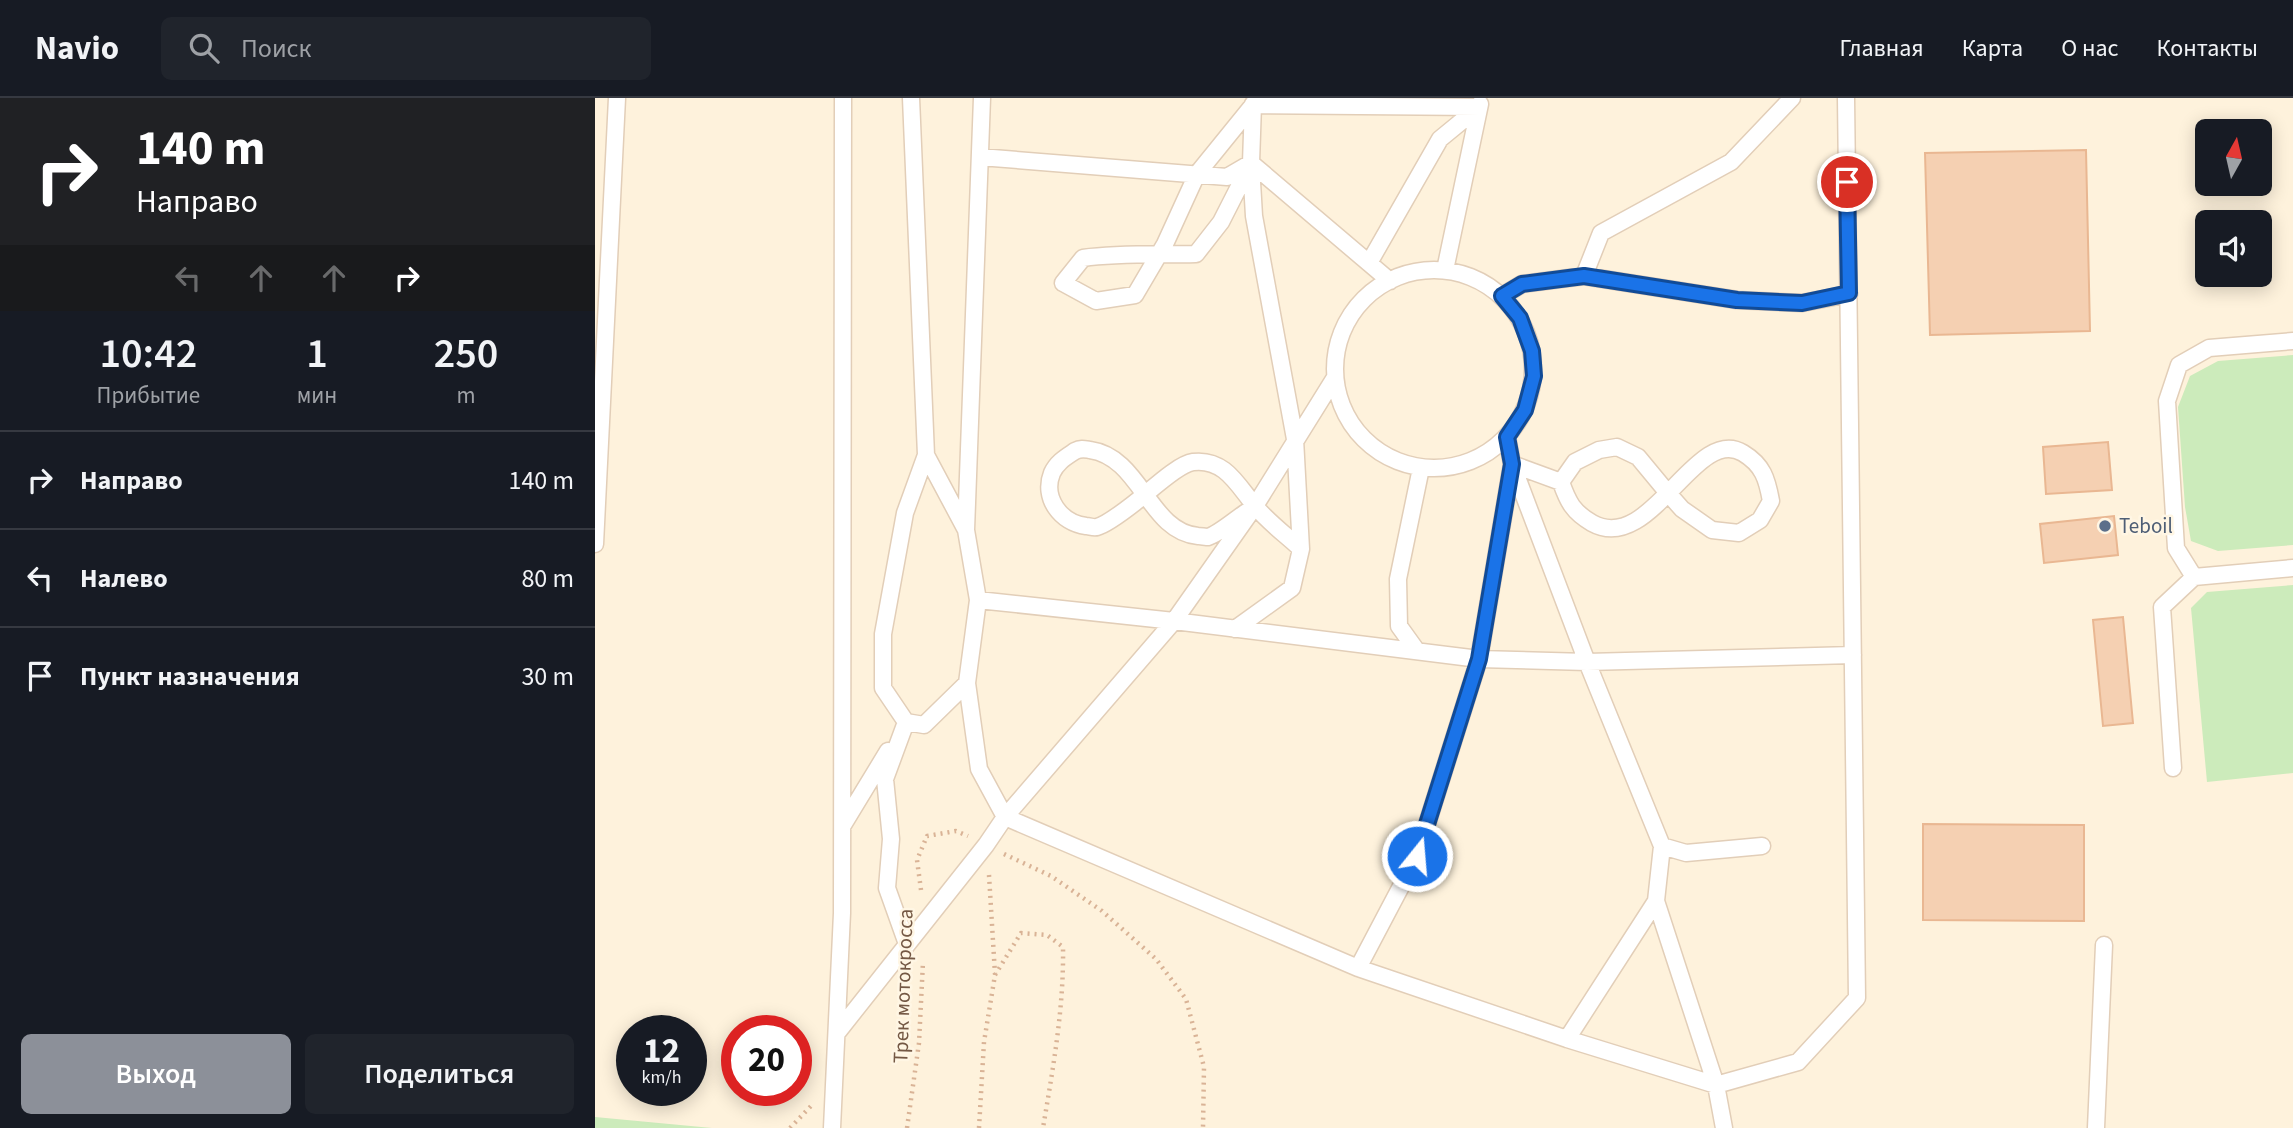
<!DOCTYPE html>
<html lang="ru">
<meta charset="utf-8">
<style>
:root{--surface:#171b24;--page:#20242c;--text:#f1f3f6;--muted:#9ea1a6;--line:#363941;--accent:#8c9099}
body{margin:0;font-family:"Source Sans 3",sans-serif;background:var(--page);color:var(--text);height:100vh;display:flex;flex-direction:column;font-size:26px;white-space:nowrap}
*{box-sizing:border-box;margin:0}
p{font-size:23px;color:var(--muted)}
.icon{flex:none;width:38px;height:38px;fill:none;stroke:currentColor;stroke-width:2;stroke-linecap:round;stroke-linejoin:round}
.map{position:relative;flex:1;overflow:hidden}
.details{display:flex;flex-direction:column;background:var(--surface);width:595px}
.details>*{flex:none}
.top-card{background:#202124;color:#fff;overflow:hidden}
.needle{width:46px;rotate:8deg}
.fabs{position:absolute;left:1600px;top:21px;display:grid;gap:14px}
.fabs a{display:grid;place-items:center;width:77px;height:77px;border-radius:10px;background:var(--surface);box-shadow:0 4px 18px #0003;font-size:35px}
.speed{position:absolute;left:21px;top:917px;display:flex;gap:14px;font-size:35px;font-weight:700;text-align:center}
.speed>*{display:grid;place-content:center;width:91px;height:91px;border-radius:50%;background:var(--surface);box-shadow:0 4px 18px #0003;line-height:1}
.speed small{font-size:18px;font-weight:400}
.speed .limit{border:10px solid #d22;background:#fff;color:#111}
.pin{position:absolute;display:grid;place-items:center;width:60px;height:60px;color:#fff;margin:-30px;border:4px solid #fff;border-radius:50%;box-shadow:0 2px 7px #0007}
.me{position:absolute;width:77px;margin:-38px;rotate:17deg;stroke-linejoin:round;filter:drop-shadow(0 0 5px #0008)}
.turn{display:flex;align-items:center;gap:24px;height:147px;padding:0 21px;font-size:32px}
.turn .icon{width:91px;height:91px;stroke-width:2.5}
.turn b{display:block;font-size:49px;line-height:60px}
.lanes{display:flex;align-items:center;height:66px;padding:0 21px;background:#0003;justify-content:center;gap:35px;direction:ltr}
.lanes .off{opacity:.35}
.eta{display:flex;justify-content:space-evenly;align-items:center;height:119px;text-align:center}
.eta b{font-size:42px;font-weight:600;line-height:49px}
.button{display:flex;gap:14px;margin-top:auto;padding:14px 21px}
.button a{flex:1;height:80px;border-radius:10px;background:var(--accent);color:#fff;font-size:28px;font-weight:600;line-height:80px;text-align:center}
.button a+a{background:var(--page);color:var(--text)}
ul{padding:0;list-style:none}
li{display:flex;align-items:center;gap:21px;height:98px;padding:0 21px;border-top:2px solid var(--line)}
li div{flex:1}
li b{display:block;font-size:26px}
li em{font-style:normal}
header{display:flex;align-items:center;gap:42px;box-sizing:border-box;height:98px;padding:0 35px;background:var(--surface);border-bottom:2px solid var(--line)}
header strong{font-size:33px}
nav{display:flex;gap:38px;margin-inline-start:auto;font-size:24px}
.search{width:490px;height:63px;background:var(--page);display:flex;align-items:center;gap:18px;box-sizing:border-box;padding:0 24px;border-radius:10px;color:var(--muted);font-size:26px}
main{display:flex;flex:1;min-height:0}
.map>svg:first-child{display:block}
.green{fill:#ccebbb}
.building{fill:#f5d0b2;stroke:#e9b792;stroke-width:2}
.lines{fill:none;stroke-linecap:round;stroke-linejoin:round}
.service-casing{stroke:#e2ceb8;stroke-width:19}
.path{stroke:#d9b396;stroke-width:4.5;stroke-dasharray:2 5;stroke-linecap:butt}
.service{stroke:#fff;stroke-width:16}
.route-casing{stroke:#114b97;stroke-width:18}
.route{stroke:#1a73e8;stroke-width:12}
.service-dot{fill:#5c6f8a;stroke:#fff6e4;stroke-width:2.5}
.labels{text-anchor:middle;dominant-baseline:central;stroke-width:5;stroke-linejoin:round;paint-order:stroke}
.service-label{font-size:21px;fill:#4e5e75;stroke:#fff6e4;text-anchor:start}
.street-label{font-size:21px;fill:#745844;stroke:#fff6e4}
</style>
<header>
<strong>Navio</strong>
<div class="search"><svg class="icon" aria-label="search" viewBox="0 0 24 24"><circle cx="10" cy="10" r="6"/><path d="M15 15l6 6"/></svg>Поиск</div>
<nav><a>Главная</a><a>Карта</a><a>О нас</a><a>Контакты</a></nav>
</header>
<main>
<section class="details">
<div class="top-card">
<div class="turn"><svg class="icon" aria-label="right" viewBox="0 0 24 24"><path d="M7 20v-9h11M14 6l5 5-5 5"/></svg><div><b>140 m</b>Направо</div></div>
<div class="lanes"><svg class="icon off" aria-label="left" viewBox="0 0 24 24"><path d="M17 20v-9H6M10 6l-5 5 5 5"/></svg><svg class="icon off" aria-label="ahead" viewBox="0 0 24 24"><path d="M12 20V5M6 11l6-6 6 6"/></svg><svg class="icon off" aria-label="ahead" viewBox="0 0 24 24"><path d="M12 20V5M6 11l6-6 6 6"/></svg><svg class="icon" aria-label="right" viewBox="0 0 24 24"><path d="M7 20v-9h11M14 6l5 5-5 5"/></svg></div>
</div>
<div class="eta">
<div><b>10:42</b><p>Прибытие</p></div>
<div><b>1</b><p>мин</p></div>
<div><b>250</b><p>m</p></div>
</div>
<ul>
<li><svg class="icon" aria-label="right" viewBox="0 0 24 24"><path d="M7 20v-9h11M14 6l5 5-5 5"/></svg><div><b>Направо</b></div><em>140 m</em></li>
<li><svg class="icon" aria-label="left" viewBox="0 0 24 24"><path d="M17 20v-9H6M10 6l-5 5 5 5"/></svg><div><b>Налево</b></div><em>80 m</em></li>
<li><svg class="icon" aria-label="arrive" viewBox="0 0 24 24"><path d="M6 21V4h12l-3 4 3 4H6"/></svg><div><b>Пункт назначения</b></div><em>30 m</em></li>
</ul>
<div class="button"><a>Выход</a><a>Поделиться</a></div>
</section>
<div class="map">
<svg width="1698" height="1030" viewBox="0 0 1698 1030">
<rect width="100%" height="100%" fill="#fef2dc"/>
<!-- green -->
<path class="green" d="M1698,257V447L1623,453L1596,443L1590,409L1583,309L1595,278L1623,263Z
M1698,487V675L1612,684L1596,510L1612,494Z
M0,1019L117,1030H0Z"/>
<!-- building -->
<path class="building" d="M1491,52L1495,233L1335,237L1330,55Z
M1513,344L1517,392L1451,396L1448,349Z
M1519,418L1523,457L1449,465L1445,426Z
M1528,519L1538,625L1508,628L1498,522Z
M1328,726L1489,727V823L1328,822Z"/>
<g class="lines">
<defs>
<path id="service" d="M316,0L331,357L371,432
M387,0L371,432L383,502L372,585L384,671L410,719L763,870L972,941L1121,987L1203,964L1262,900L1251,0
M658,6L656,65L795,183
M385,59L632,79L656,65
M656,65L626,124L601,156C563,157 525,155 488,160L468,185L501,203L540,197L570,146L602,76L658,7L884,9L845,41L774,165
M740 271a99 99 0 1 1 198 0a99 99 0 1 1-198 0Z
M850,172L885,6
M989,178L1006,135L1136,64L1197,0
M907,198L927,186L989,178L1142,202L1207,205L1254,196
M912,339L917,366L992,564L1067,748L1061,803L972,941
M331,357L310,415L288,536V590L311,624L329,627L372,585
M1072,394L1043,359L1022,349L1004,352L980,364L966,384C973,404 978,414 997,425C1056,458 1100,326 1148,355C1168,367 1172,381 1176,403L1165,422L1144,435L1117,432L1087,411L1072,394
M653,413C643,419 624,436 613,439C612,439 604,438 603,438C554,434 546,359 495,352C489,351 486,350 480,353C471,359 462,364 457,375C447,400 466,425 491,428C495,428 498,430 502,429C513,426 533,410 542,403C555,393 583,366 598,364C630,360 643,388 660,408C673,424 691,437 706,451
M0,446L22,0
M1599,479L1581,450L1572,303L1584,267L1614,250L1698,243
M383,502L579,523L884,561L992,564L1258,557
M640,531L697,490L706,451L700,341L659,118L656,67
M822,553L804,528L803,481L826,370
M311,624L290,681L296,741L292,790L312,846
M1578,670L1567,509L1599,479L1698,470
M248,727L293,653
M1067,748L1091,755L1167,748
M1061,803L1121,987L1129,1030
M763,870L822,758L884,561L917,366L966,384
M242,935L391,747L410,719L579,523L660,408L739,281
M237,1030L247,815L248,0
M1501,1030L1509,847"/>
</defs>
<!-- service casing -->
<use href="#service" class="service-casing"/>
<!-- path -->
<path class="path" d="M409,756L456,778L507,813L561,861L591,901L609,969L608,1030
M394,777L400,876
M326,792L322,762L332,738L361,733L373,738
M195,1030L216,1008
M312,1030L324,945L328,864
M384,1030L389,944L400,877L426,835L452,837L468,849C469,910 458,970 448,1030"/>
<!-- service -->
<use href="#service" class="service"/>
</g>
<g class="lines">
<defs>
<path id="route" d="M822,758L884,561L917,366L912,339L930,312L939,278L937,253L925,220L907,198L927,186L989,178L1142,202L1207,205L1254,195L1252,84"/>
</defs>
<!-- route casing -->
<use href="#route" class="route-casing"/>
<!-- route -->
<use href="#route" class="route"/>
</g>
<!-- markers -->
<circle class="service-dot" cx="1510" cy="428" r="7"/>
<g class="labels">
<!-- service labels -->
<g class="service-label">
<text x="1524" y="428">Teboil</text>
</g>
<!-- street labels -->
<g class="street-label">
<text transform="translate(308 888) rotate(-88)">Трек мотокросса</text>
</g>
</g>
</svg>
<div class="fabs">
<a><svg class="needle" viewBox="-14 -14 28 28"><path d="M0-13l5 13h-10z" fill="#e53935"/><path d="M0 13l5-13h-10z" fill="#9ea1a6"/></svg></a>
<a><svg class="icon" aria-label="sound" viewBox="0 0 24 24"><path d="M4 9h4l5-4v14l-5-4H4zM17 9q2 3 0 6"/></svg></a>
</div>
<div class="speed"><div>12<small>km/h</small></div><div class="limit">20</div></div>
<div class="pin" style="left:1252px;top:84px;background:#d93025"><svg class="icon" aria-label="arrive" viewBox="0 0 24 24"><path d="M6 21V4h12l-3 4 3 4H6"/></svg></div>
<svg class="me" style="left:822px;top:758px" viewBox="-20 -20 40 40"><circle r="17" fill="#1a73e8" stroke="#fff" stroke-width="3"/><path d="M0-11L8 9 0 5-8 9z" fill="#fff"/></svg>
</div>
</main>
